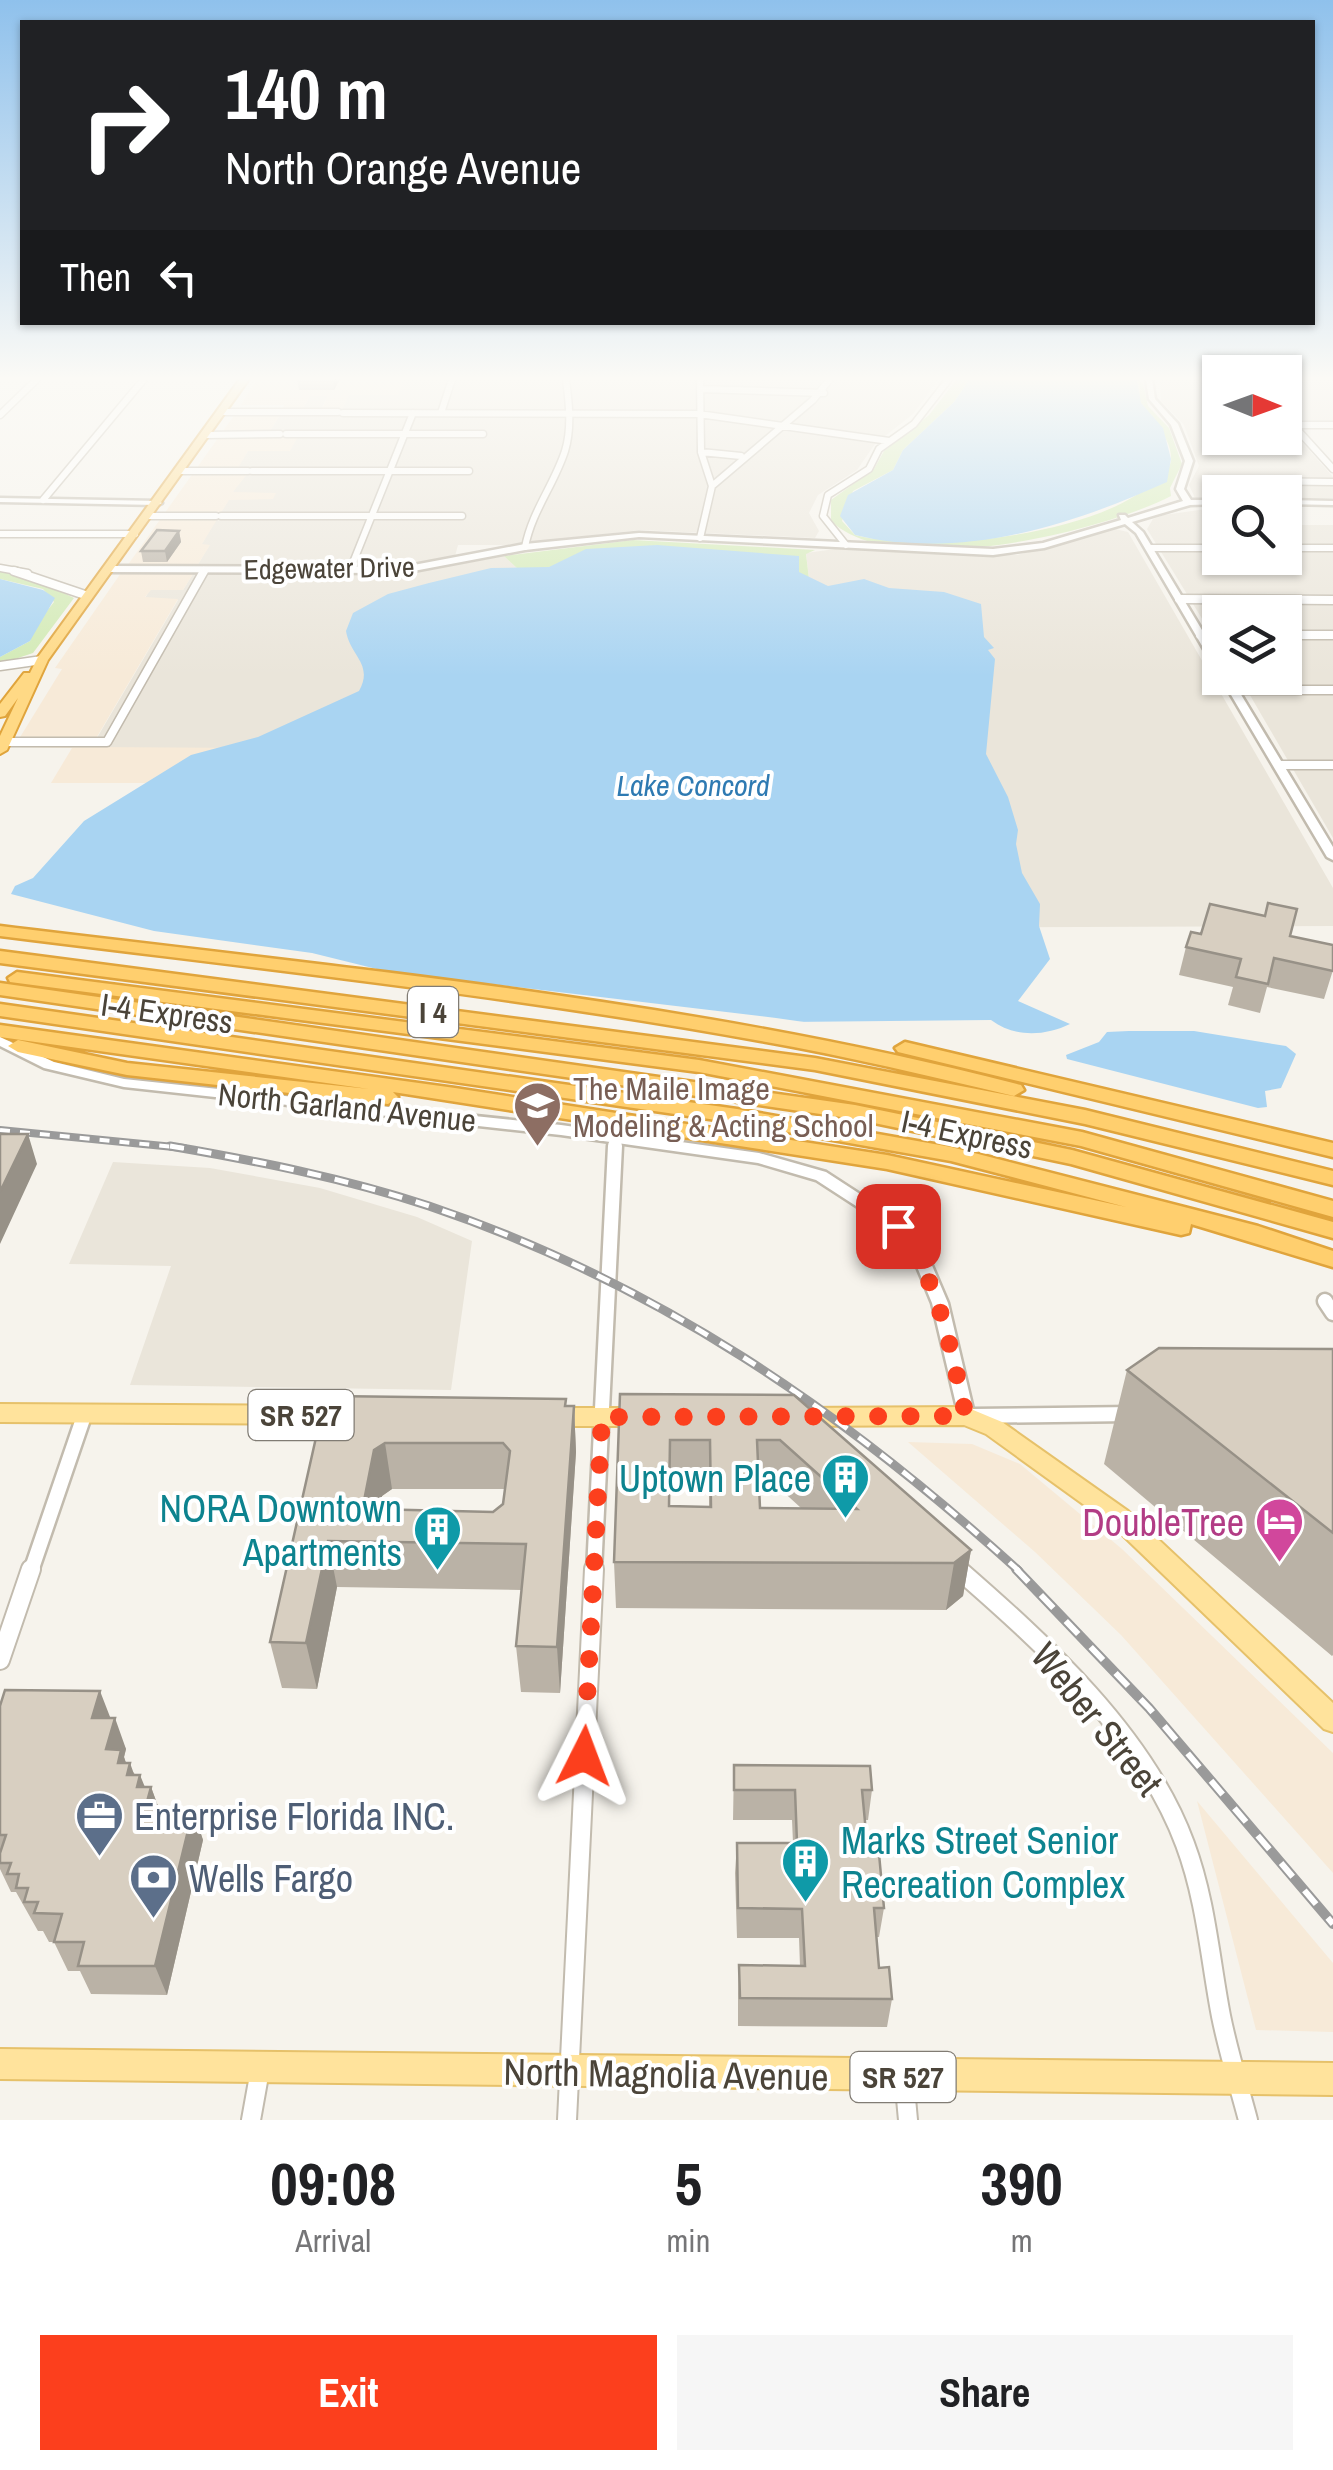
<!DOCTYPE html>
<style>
:root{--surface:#fff;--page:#f6f6f6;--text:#202124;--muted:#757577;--accent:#fc3f1d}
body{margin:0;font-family:"Archivo Narrow",sans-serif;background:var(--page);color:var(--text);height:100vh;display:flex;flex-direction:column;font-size:38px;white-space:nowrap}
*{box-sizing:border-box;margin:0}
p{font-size:32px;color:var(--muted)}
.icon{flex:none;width:55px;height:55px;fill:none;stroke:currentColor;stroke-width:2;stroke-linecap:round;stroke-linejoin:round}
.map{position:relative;height:2120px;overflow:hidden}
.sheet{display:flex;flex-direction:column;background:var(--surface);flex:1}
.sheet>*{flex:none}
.guide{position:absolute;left:20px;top:20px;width:1295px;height:305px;border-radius:0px;box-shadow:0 2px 8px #0004;background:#202124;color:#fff;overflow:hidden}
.needle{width:65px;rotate:91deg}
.tools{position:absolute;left:1202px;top:355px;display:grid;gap:20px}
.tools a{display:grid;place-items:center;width:100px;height:100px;border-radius:0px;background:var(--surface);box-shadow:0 2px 8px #0004;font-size:50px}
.pin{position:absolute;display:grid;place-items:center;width:85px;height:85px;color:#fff;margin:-42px;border-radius:20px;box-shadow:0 5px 15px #0006}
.me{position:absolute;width:110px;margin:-55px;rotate:3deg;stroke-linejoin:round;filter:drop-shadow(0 0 8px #0008)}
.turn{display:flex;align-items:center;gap:35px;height:210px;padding:0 40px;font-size:45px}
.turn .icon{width:130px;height:130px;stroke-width:2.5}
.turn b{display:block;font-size:70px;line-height:85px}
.then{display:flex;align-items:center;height:95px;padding:0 40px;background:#0003;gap:20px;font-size:38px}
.eta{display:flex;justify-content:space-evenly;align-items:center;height:170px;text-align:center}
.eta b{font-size:60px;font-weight:700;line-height:70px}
.button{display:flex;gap:20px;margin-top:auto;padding:20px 40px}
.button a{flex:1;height:115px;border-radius:0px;background:var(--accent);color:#fff;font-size:40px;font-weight:700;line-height:115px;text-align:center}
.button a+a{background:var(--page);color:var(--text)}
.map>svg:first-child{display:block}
.residential{fill:#eae5da}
.commercial{fill:#f7ead8}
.green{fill:#d2eab5}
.water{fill:#a9d4f2}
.pier{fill:#f6f3ec}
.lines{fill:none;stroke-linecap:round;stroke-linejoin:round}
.minor-far4-casing{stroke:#c2bbae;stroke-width:9}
.minor-far3-casing{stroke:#c2bbae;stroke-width:11}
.minor-far2-casing{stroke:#c2bbae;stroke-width:15}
.minor-far1-casing{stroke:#c2bbae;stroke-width:19}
.minor-casing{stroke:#c2bbae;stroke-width:22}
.tertiary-casing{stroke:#c2bbae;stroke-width:5}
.primary-casing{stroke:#e6c16a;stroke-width:4}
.trunk-casing{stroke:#e0a43c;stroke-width:4}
.motorway-casing{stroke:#e0a43c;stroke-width:5}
.minor-far4{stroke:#fff;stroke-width:6}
.minor-far3{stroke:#fff;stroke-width:8}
.minor-far2{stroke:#fff;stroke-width:10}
.minor-far1{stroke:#fff;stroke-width:14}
.minor{stroke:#fff;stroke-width:18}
.tertiary{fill:#fff;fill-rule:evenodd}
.primary{fill:#ffe39c;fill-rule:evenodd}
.trunk{fill:#ffd985;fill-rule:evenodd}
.motorway{fill:#ffcf6e;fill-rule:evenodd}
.rail-far2-casing{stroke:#9a9a9a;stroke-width:8}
.rail-far1-casing{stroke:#9a9a9a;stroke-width:9}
.rail-casing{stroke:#9a9a9a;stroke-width:10}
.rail-far2{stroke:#fff;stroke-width:4;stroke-dasharray:10;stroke-linecap:butt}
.rail-far1{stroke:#fff;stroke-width:5;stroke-dasharray:14;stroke-linecap:butt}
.rail{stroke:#fff;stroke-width:6;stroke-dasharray:18;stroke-linecap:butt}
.wall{fill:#bab2a6;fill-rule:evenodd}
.shaded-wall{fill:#979187}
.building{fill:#d8cfc1;stroke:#979187;stroke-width:2.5;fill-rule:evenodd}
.route{stroke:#fc3f1d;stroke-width:18;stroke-dasharray:0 32.4}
.labels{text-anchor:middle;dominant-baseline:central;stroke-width:8;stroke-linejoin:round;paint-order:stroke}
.far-street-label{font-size:28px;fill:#4b4439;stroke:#fff}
.far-water-label{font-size:30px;font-style:italic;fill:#2e7ab2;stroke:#fff}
.shield{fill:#fff;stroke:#817c74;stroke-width:2.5}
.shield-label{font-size:30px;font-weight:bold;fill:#4b4439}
.street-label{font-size:32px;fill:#4b4439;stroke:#fff}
.education-label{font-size:32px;fill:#785e54;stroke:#fff;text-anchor:start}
.near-culture-label{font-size:38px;fill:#0d838f;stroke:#fff;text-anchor:end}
.near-hotel-label{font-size:38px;fill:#b23c85;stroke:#fff;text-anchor:end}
.near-street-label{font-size:38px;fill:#4b4439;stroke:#fff}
.near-service-label{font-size:38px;fill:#4e5e75;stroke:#fff;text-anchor:start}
</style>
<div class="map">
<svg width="1333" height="2120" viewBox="0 0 1333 2120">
<rect width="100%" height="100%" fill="#f6f3ec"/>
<!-- residential -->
<path class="residential" d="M404,379H939L913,414L875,444L857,470L818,495L809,513L819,531L815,538L641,530L506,545H458L455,556L408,567L197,566L209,546L201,545L236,487L237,468L248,451L282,435L270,431L280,415H299L310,396H328L321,409L349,395H398Z
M1160,379H1220V438H1285V379H1333V423L1286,424L1333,477V498H1285V492H1220V498H1195L1189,485L1199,466L1184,425L1161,401Z
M1220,507V558H1285V525H1333V838L1240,678H1285V612H1220V648L1147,529L1153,519L1164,515Z
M1115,529L1128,532L1333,888V926L806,928L811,595L806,553L835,549L1017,555Z
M504,556L520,571L503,644L266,748H91L178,600L145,598L150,590H183L193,574L402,575Z
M113,1162L210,1168L320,1188L417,1217L472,1241L451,1390L130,1385L171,1266L69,1264Z"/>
<!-- commercial -->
<path class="commercial" d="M257,379H404L398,395H349L342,410H321L328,396H310L299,415H280L270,431L299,435L290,451H248L238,468H252L233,492L276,493L273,499L229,500L202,544L210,545L197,566H127L238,410L283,409L284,405H241Z
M121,573L193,574L183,590H151L145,597L178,599L91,747L266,748L212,783H51L72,748L14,747L62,669L55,668Z
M908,1442L972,1444L1020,1464L1122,1549L1333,1753V1873L1121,1635L1035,1552Z
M1197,1801L1333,1963V2032L1256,2030Z"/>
<!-- green -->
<path class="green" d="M957,379H970L954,402L903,450L893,470L853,491L842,521L855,535C931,554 1101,535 1157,479C1163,474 1170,469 1171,461C1173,434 1147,422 1140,401C1138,392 1142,388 1137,379L1143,383L1148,406L1169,428L1182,464L1170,488L1171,496C1101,532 895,582 831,521V500L874,469L884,451L929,415Z
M633,540L815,550L806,554L811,596L520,571L504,556Z
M0,570L24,574L74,598L33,653L0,664V657L30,641L35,626L54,602L43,589L0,579Z"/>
<!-- water -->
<path class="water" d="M970,379H1137L1141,403L1163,428L1171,459L1167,482C1072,525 961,561 855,535L840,516L848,495L893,470L903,450L954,402Z
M657,545L799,556V572L828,586L864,579L889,588L944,592L981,604L984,637L994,648L988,650L995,659L986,754L1008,797L1018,830L1016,844L1022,873L1040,904L1039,926L1050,959L1018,1001L1070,1024C1045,1036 1015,1038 991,1020L692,1023L405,976L312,953L154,931L11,894L15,886L33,878L84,821L191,755L258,737L359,691C374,664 350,656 346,631L353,613L388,594L429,583L491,568L549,567L586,549Z
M0,579L43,590L55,598L30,641L0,657Z
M1129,1031H1194L1286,1046L1296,1054L1281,1088L1265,1091L1267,1107L1258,1108L1067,1059L1066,1055L1099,1042L1107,1032Z"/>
<!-- pier -->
<path class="pier" d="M392,972L776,1018L853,1029L691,1028L388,977Z"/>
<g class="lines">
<defs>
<path id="minor-far4" d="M700,379L701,452L712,486L700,538
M700,389L824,393
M223,412H338
M343,413L699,414L889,441
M441,413L452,379
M0,415L37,379
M1285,416L1333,469
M1293,425H1333
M286,434H483
M207,435L280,434
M701,452L741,456
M181,471H248
M252,471H469
M1240,481L1333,482
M712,486L813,400L830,379
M43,500L144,379
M149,516H216
M221,516H462
M0,534H135
M846,545L823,516L828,495L869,469L879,449L914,424L949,379
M525,547C532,511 554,485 565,451C572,428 569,403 566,379
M1149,548H1220
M1285,548H1333
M0,568L28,573
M350,570L413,413"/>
<path id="minor-far3" d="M14,571L88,596
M1179,599L1333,600
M1200,635H1220
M1285,635H1333
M0,666L42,660
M1233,690H1333
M4,742H107L204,571
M1278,765H1333"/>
<path id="minor-far2" d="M614,1148L615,1138"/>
<path id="minor-far1" d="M1325,1301L1333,1313
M956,1567L961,1571
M31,1571L85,1413
M594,1571L615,1146"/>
<path id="minor" d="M958,1569C1044,1644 1145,1735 1185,1844C1206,1900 1210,1959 1221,2016C1228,2051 1239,2086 1248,2120
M0,1660L31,1569
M904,2077L908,2120
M251,2120L260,2070
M567,2120L594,1569"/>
<path id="tertiary" d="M1146,379H1152L1155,399L1178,424L1193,461L1184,489L1191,500H1220V504L1190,505L1132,522L1143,532L1220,660V671L1215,668L1136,533L1125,524L1044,548L993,555L639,537L525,550L403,573L109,572L105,569L109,566L403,567L525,544L639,533L993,549L1043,543L1121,520L1119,515H1125L1128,518L1183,501L1176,489L1185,461L1171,425L1149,399Z
M0,498L158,501L162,503L158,505L0,502Z
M1285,500L1333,501V505L1285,504Z
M1221,678H1231L1333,847V860L1327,857Z
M0,1037L54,1062L124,1079L561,1125L759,1153L826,1172L903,1222L928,1256L948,1303L973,1409L1132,1407L1138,1409L1141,1414L1138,1419L1132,1421L966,1423L960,1421L932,1303L915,1262L893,1230L816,1180L758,1163L561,1135L124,1087L44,1068L0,1046Z"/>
<path id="primary" d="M0,1404L344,1406L352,1409L355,1415L352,1421L344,1424L0,1422Z
M966,1407L1002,1422L1128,1511L1333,1703V1732L1324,1729L1112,1525L986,1434L964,1425L795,1426L787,1423L784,1417L787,1411L795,1408Z
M550,1408H639L647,1411L650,1417L647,1423L639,1426H550L542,1423L539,1417L542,1411Z
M0,2049L1333,2063V2095L0,2079Z"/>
<path id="trunk" d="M240,379H249L48,660L7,750L0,754V736L18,698L5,716L0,717V704L24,673H30L38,657Z"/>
<path id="motorway" d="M0,926C341,968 688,999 1021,1085L1024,1090L1014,1096C930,1076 846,1056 761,1041C509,995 254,968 0,936Z
M0,951L815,1058L1085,1110L1333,1171V1185L1085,1124L815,1070L0,963Z
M17,972L699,1060L1082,1132L1333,1201V1217L1081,1146L699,1072L10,982L8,978Z
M0,983L855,1105L1072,1150L1333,1222V1238L1071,1164L855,1119L0,995Z
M0,1004L737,1109L951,1147L1258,1226L1333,1251V1267L1191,1224L1189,1233L1181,1235L887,1169L393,1092L398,1097L388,1104L127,1075L18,1052L8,1046L18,1040L127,1063L369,1089L0,1037V1025L455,1088L887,1155L1126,1207L951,1161L737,1123L0,1016Z
M905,1042L1333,1143V1157L898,1052L895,1048Z"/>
</defs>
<!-- minor-far4 casing -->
<use href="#minor-far4" class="minor-far4-casing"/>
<!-- minor-far3 casing -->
<use href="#minor-far3" class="minor-far3-casing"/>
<!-- minor-far2 casing -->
<use href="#minor-far2" class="minor-far2-casing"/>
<!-- minor-far1 casing -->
<use href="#minor-far1" class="minor-far1-casing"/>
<!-- minor casing -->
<use href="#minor" class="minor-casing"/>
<!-- tertiary casing -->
<use href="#tertiary" class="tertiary-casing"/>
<!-- primary casing -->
<use href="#primary" class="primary-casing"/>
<!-- trunk casing -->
<use href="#trunk" class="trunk-casing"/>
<!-- motorway casing -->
<use href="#motorway" class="motorway-casing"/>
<!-- minor-far4 -->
<use href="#minor-far4" class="minor-far4"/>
<!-- minor-far3 -->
<use href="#minor-far3" class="minor-far3"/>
<!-- minor-far2 -->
<use href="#minor-far2" class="minor-far2"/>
<!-- minor-far1 -->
<use href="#minor-far1" class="minor-far1"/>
<!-- minor -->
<use href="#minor" class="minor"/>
<!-- tertiary -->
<use href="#tertiary" class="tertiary"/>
<!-- primary -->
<use href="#primary" class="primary"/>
<!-- trunk -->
<use href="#trunk" class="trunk"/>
<!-- motorway -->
<use href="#motorway" class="motorway"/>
<defs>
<path id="rail-far2" d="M0,1130L184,1148"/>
<path id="rail-far1" d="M170,1146C257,1161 344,1178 429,1206C657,1283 843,1411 1019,1571"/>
<path id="rail" d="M1016,1569L1149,1708L1333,1924"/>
</defs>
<!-- rail-far2 casing -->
<use href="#rail-far2" class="rail-far2-casing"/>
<!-- rail-far1 casing -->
<use href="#rail-far1" class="rail-far1-casing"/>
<!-- rail casing -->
<use href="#rail" class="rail-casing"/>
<!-- rail-far2 -->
<use href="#rail-far2" class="rail-far2"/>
<!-- rail-far1 -->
<use href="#rail-far1" class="rail-far1"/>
<!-- rail -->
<use href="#rail" class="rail"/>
</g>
<!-- wall -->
<path class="wall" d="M297,379H340L334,390H299Z
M179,531L181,542L167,562H143L141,551Z
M1201,934L1290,936L1333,970L1324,999L1267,987L1260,1013L1228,1005L1233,987L1179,975L1186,947Z
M1333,1349V1655L1332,1656L1104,1464L1127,1370Z
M620,1394L794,1395L971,1550L963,1596L946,1610L616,1608L614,1562ZM670,1486H709V1507L670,1506ZM759,1486H777L801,1508H760Z
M330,1402L574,1406L576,1452L560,1693L521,1692L516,1646L522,1590L337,1587L317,1689L282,1688L270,1642ZM392,1489H505L503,1504L493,1512L379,1509L382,1496Z
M0,1706L110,1718L126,1749L124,1757L126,1763L145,1787H151L159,1809L193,1810L203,1840L167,1995L91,1994L80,1971H68L54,1942H49L43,1931H38L16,1892H11L0,1869Z
M734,1765L872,1790L868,1820H865L867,1843L884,1908L879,1937H876L879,1968L892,1999L887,2027L738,2026V1994L739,1965L800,1966L799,1938H737L735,1873L737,1843H793L792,1820H733Z"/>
<!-- shaded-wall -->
<path class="shaded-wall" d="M333,379H340L334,390Z
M179,531L181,542L167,562L165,551Z
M28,1134L37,1164L0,1244V1192Z
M574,1406L576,1452L560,1693L557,1647Z
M385,1443L392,1489L382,1496L373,1541L364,1501L374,1450Z
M328,1541L337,1587L317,1689L306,1643Z
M971,1550L963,1596L946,1610L954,1563Z
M100,1691L112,1722L92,1718Z
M115,1718L126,1749L124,1757L128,1769L130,1763L138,1785L140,1775L149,1797L151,1787L162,1817L156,1839L106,1749Z
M193,1810L203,1840L167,1995L155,1966Z"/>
<!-- building -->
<path class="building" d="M157,530L179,531L165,551H141Z
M1268,903L1297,909L1290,936L1333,945V971L1274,958L1268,984L1236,977L1241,959L1186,947L1191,932L1201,934L1210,904L1265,916Z
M0,1134H28L0,1192Z
M1159,1348L1333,1349V1533L1127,1370Z
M620,1394L794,1395L971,1550L954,1563L614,1562ZM670,1440H710L711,1507L669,1506ZM757,1440H780L857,1509L760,1508Z
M331,1396L566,1399L565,1406H574L557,1647L516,1646L526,1544L328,1541L306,1643L270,1642L324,1402H330ZM385,1443H503L510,1451L503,1504L493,1512L371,1509L364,1501L374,1450Z
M5,1690L100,1691L92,1718H115L106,1749L121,1750L118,1763H130L127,1775H140L137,1787H151L145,1809L193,1810L155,1966H78L84,1942H54L62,1914L34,1913L38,1902H24L28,1888H16L19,1874H7L11,1863H0V1853L6,1835H0V1706Z
M734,1765L870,1766L872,1790H862L867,1843H878L884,1908H874L879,1968L889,1967L892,1999L740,1998L739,1965L805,1966L802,1909L738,1908L737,1843H797L795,1790H734Z"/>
<!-- sky -->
<linearGradient id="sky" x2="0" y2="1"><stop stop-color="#8fc1ec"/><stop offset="0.56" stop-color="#fbfaf6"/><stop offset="1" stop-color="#fbfaf6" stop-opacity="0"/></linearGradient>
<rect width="1333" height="676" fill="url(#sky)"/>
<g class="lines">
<!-- route -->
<path class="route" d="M584,1756L602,1417L966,1416C950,1347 940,1284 898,1226"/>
</g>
<!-- icons -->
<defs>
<symbol id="university-pin" viewBox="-11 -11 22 30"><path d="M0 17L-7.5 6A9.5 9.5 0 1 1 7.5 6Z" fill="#8d6e63" stroke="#fff"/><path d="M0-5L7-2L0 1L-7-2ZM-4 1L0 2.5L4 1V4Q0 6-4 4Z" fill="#fff"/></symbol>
<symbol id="building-pin" viewBox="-11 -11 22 30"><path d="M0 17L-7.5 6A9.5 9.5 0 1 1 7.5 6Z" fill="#0f9aa8" stroke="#fff"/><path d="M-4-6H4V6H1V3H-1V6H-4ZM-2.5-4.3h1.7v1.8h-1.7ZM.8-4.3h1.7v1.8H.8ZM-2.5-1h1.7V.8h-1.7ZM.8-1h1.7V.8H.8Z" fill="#fff"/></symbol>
<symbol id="hotel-pin" viewBox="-11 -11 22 30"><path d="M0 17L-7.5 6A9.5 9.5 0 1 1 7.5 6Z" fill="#d1479c" stroke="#fff"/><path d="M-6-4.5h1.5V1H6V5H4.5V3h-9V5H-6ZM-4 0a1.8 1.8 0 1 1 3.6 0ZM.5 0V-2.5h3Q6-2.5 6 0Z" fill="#fff"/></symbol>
<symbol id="office-pin" viewBox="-11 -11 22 30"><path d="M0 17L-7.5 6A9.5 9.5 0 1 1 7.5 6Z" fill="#5c6f8a" stroke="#fff"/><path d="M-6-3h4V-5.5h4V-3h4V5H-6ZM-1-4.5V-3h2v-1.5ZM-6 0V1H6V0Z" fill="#fff"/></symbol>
<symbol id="bank-pin" viewBox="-11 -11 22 30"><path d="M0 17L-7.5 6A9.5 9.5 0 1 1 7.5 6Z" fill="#5c6f8a" stroke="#fff"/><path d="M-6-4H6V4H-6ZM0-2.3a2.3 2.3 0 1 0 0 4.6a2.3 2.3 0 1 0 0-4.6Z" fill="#fff"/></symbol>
</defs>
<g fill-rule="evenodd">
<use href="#university-pin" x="510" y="1078" width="55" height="75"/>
<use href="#building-pin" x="818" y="1450" width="55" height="75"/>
<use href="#hotel-pin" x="1252" y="1494" width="55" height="75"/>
<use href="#building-pin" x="410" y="1502" width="55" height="75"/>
<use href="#office-pin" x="72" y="1788" width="55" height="75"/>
<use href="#building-pin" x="778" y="1834" width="55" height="75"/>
<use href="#bank-pin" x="126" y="1850" width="55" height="75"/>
</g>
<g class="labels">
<!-- far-street labels -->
<g class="far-street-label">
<text transform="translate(329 568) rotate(-1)">Edgewater Drive</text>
</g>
<!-- far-water labels -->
<g class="far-water-label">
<text x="693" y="785">Lake Concord</text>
</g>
<!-- shield labels -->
<g class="shield">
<rect x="408" y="987" width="50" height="50" rx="8"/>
<rect x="248.5" y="1390" width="105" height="50" rx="8"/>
<rect x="850.5" y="2052" width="105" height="50" rx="8"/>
</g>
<g class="shield-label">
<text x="433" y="1012">I 4</text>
<text x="301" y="1415">SR 527</text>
<text x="903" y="2077">SR 527</text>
</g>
<!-- street labels -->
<g class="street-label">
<text transform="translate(167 1013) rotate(8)">I-4 Express</text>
<text transform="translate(347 1107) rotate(6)">North Garland Avenue</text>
<text transform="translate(967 1134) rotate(12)">I-4 Express</text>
</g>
<!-- education labels -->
<g class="education-label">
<text x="573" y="1088">The Maile Image<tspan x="573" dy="37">Modeling &amp; Acting School</tspan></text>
</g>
<!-- near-culture labels -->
<g class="near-culture-label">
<text x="811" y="1478">Uptown Place</text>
<text x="402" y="1508">NORA Downtown<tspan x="402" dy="44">Apartments</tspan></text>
<text x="841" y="1840" text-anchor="start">Marks Street Senior<tspan x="841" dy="44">Recreation Complex</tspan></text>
</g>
<!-- near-hotel labels -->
<g class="near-hotel-label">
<text x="1244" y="1522">DoubleTree</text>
</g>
<!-- near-street labels -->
<g class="near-street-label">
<text transform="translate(1097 1719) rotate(51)">Weber Street</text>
<text transform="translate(666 2074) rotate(1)">North Magnolia Avenue</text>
</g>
<!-- near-service labels -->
<g class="near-service-label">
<text x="134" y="1816">Enterprise Florida INC.</text>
<text x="189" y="1878">Wells Fargo</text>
</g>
</g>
</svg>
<div class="tools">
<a><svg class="needle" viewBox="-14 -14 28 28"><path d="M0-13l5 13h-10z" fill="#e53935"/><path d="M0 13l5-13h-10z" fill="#757577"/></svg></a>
<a><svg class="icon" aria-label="search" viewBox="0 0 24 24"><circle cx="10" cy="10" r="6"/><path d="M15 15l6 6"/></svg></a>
<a><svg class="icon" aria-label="layers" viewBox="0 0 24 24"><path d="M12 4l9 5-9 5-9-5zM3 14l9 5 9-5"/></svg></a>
</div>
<div class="pin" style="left:898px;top:1226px;background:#d93025"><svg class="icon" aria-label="arrive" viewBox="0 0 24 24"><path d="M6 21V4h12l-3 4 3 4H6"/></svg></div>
<svg class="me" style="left:584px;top:1756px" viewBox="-20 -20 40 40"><path d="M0-17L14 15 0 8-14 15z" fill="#fc3f1d" stroke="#fff" stroke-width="4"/></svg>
<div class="guide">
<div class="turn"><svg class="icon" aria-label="right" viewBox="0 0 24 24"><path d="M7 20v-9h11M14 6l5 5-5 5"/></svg><div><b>140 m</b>North Orange Avenue</div></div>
<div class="then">Then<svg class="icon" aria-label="left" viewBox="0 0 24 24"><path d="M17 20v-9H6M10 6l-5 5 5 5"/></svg></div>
</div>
</div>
<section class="sheet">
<div class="eta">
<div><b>09:08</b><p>Arrival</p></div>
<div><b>5</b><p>min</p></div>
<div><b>390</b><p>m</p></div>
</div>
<div class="button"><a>Exit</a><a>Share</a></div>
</section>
